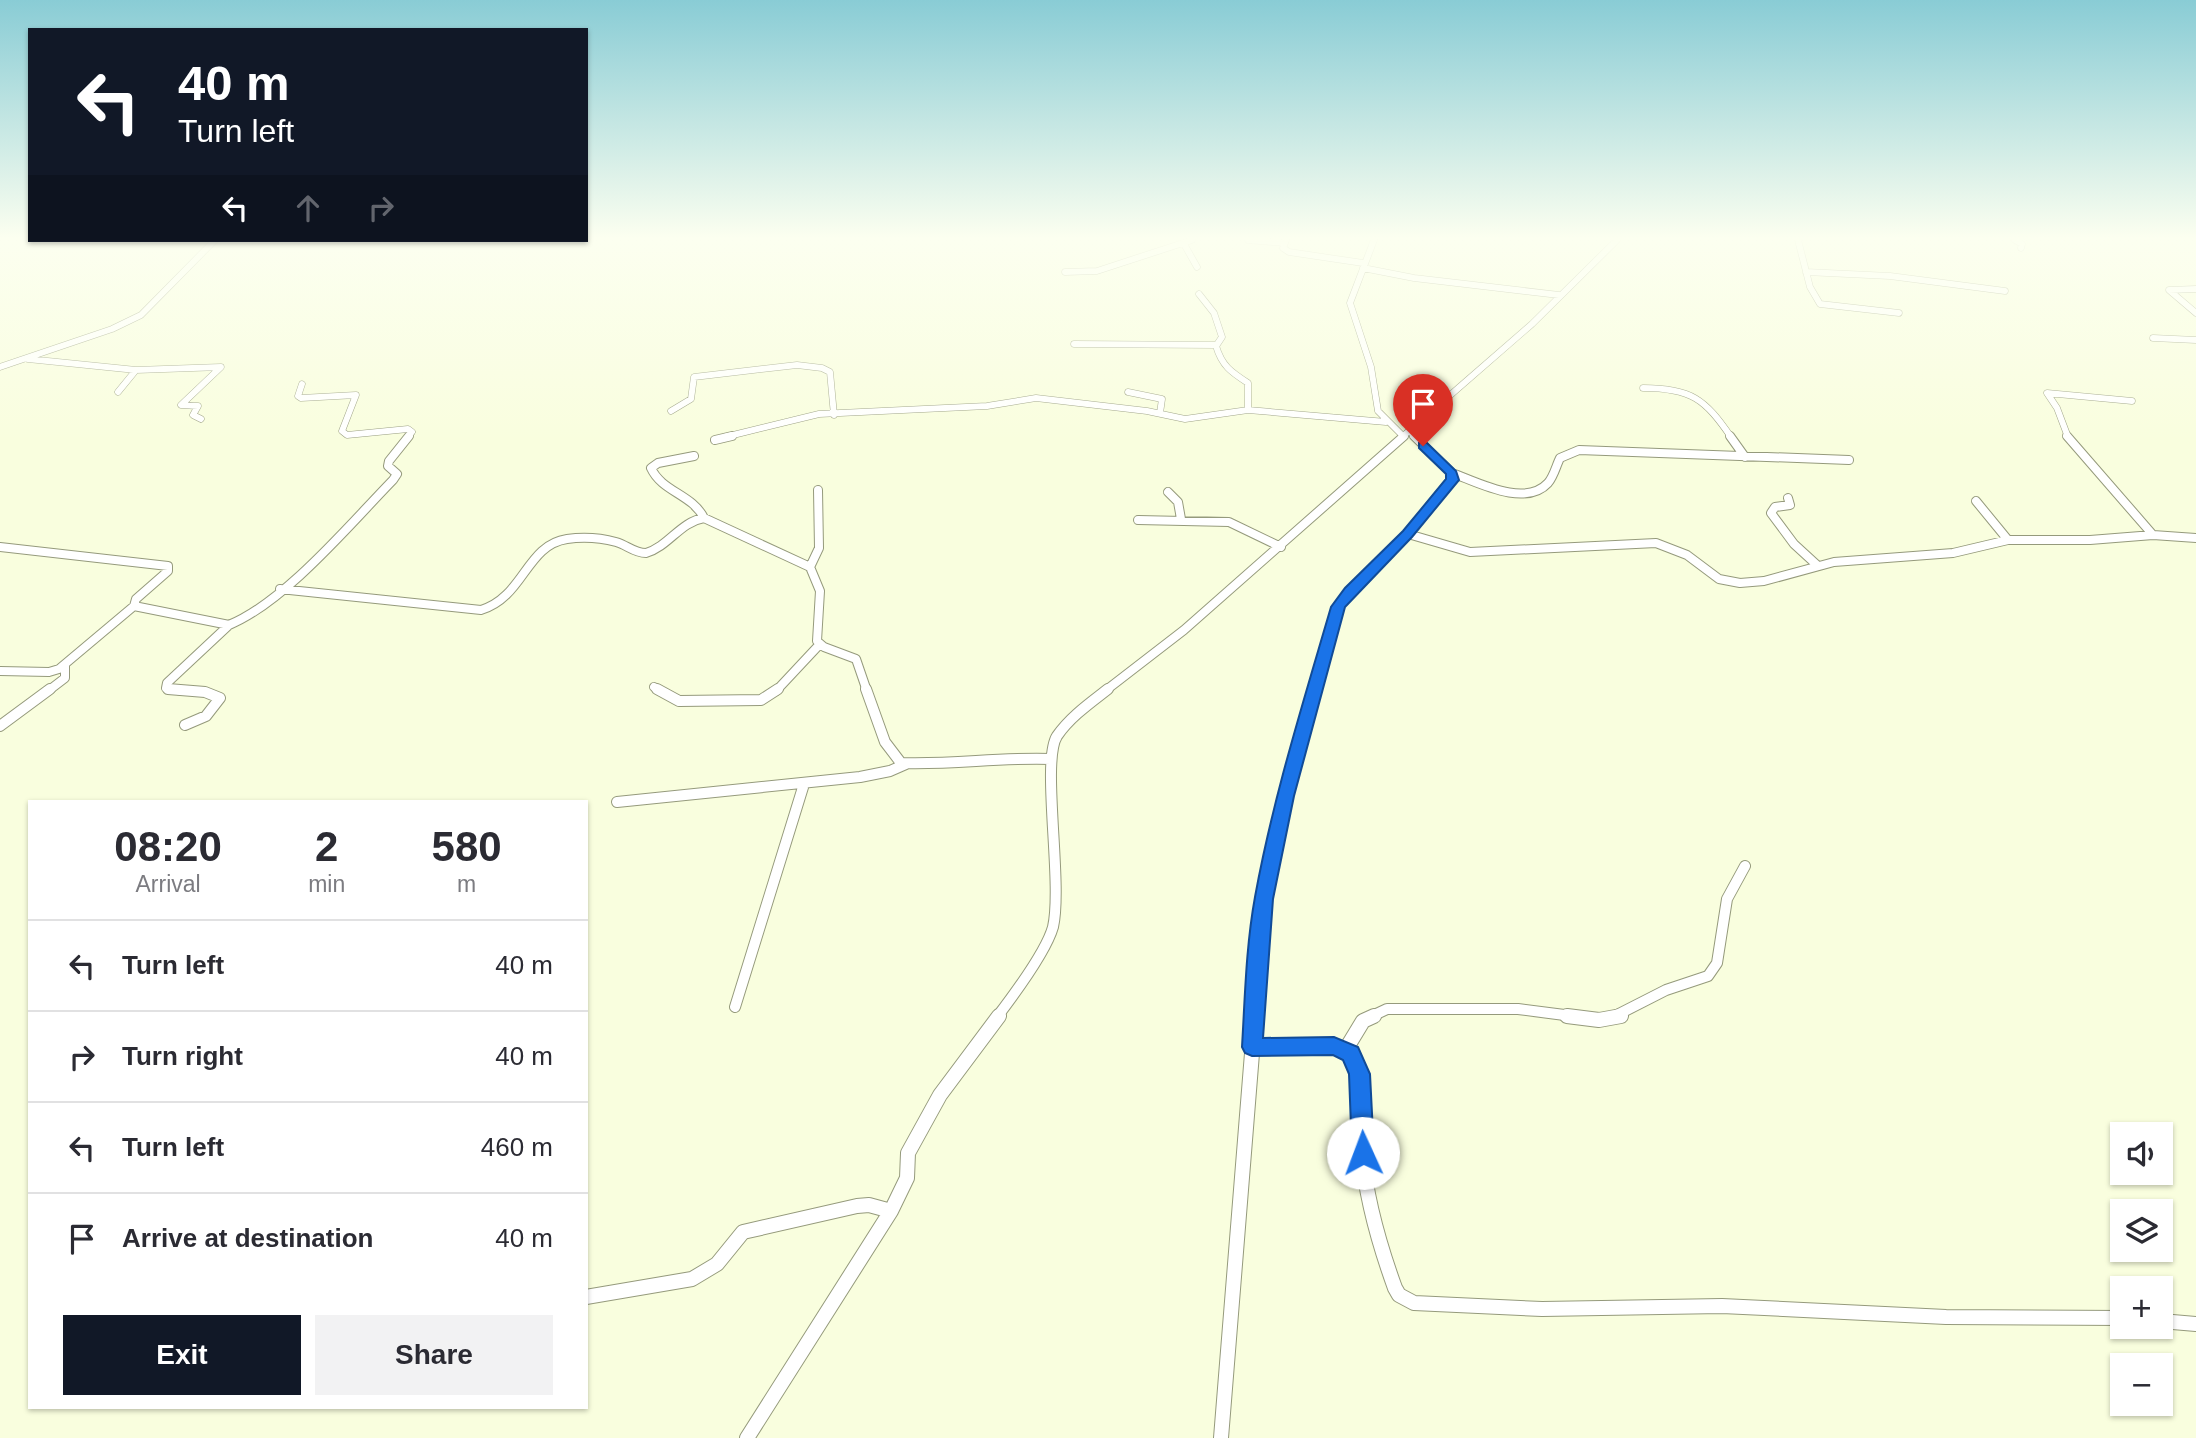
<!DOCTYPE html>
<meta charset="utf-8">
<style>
:root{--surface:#fff;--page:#f2f2f3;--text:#2b2b33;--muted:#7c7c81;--line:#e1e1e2;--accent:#111827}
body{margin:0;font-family:Helvetica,sans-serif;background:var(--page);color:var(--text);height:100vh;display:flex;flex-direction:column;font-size:26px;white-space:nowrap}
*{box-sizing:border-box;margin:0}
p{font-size:23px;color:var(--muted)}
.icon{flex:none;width:38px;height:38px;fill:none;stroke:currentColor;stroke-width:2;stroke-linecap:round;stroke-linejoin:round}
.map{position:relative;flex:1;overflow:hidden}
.drawer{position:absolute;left:28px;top:800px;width:560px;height:609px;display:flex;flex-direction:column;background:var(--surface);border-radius:0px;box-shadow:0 2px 5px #0004}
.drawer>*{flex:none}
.guide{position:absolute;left:28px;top:28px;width:560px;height:214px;border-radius:0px;box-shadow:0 2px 5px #0004;background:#111827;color:#fff;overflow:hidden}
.fabs{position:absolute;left:2110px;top:1122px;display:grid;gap:14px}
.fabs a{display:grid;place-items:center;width:63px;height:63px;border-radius:0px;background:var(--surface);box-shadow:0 2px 5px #0004;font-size:35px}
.pin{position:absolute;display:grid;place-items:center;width:60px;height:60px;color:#fff;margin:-72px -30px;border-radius:50% 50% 50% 0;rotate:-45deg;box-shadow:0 0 7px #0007}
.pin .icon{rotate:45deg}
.me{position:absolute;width:77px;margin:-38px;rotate:358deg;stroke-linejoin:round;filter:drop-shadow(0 0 5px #0008)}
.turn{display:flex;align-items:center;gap:24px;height:147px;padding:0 35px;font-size:32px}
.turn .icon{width:91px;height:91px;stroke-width:2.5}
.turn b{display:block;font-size:49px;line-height:60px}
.lanes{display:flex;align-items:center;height:66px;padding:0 35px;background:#0003;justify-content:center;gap:35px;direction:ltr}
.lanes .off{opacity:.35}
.eta{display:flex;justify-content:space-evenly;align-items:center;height:119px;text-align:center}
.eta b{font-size:42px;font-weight:700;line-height:49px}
.primary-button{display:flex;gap:14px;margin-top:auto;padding:14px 35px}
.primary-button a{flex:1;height:80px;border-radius:0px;background:var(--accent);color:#fff;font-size:28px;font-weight:700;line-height:80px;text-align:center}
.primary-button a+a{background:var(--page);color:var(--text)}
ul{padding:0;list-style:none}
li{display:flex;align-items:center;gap:21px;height:91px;padding:0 35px;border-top:2px solid var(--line)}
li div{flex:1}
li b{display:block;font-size:26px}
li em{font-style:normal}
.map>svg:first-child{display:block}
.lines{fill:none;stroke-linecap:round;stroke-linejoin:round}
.minor-far3-casing{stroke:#959a7c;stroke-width:7}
.minor-far2-casing{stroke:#959a7c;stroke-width:10}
.minor-far1-casing{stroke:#959a7c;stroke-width:12}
.minor-casing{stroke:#959a7c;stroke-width:16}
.minor-far3{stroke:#fff;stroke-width:6}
.minor-far2{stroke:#fff;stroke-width:8}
.minor-far1{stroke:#fff;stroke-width:10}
.minor{stroke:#fff;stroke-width:14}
.route{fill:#1a73e8;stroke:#114b97;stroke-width:2}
</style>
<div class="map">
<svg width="2196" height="1438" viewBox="0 0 2196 1438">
<rect width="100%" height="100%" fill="#f9fede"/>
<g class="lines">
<defs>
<path id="minor-far3" d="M1248,240L1284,243
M1286,240L1283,248L1289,252L1363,263
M1374,240L1350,303L1371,367L1378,411L1403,436
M1798,240L1810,287L1820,304L1899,313
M2015,240L2022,244L2021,248
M1184,244L1197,267
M1363,268L1414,278L1559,295
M1065,272L1097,271L1192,240
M1806,272L1890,276L2005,291
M2196,289L2169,290L2196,313
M1199,294L1214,313L1222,337L1216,346C1222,366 1231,372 1248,383V410
M2153,338L2196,340
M1074,344L1216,345
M28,359L136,370L118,392
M0,367L112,329L141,315L215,240
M136,370L221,367L181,405L198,406L193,415L201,419
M302,384L298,396L301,398L356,395L342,431L347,435L408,429L412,432L408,437
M1643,388C1691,388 1705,399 1731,437
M1128,392L1162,399L1160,413
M671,411L691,399L694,377L797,365L822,368L830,372L834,415
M725,437L819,414L987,406L1036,398L1147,411L1185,419L1248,410L1386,422
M1402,437L1409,431
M1416,437L1409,431L1532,324L1617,240
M2068,437L2057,408L2047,393L2132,401"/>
<path id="minor-far2" d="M1730,436L1745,457
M715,440L732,436
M694,456L658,463L651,468C662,492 692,494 704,518
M1452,473C1477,482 1525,508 1548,483C1554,476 1556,466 1560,458L1579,450L1849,460
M1168,492L1178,502L1181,519
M1788,498L1790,505L1775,507L1771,513L1794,544L1818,566
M1976,501L2008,540
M1138,520L1229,522L1281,547
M1408,534L1470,552L1656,543L1687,555L1719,579L1740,583L1764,581L1834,562L1953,553L2008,540H2090L2153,535L2067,436
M2153,535L2196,538
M0,547L168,566V571L136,599L134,606L229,625C285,602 350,524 393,480L397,474L388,466L389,461L409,436
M810,567L819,548L818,490
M280,589L481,610C524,597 526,545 567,539C582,537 601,538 616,542C627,545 634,553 646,553C669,546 680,522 704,518L810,567L820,591L817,641L824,647L856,659L867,691
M0,671L49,672L59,669L134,606
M654,687L661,691
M48,691L65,678V666
M183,691L166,688L167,683L229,625
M776,691L820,644
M1105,691L1184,630L1404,436
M1314,691L1333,619L1344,597L1400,542L1452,479V473L1414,436"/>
<path id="minor-far1" d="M168,689L205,692L220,698L206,716L185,725
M657,689L679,701L761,700L778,689
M866,689L885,742L901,763C952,765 1000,757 1051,759
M0,726L50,689
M617,802L860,777L890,771L906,764
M735,1007L804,784
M997,1017C1013,996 1046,952 1053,927C1063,883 1041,761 1057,736C1070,717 1090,703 1108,689
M1255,1017L1264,899L1285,796L1314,689
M1370,1017L1387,1009H1518L1580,1017
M1613,1017L1666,990L1708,976L1717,963L1727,899L1745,866"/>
<path id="minor" d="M1567,1016L1599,1020L1621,1016
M1252,1047L1334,1046C1346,1049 1353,1054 1357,1066C1366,1094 1360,1124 1362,1152C1366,1199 1379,1244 1395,1288L1399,1295L1414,1303L1542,1309L1722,1306L1946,1317L2123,1318
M1346,1049L1363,1021L1374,1016
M586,1297L692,1279L717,1264L743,1232L857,1206L869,1205L891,1211
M2161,1321L2196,1324
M747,1438L891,1211L907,1178L908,1153L940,1095L999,1016
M1221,1438L1255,1016"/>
</defs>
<!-- minor-far3 casing -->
<use href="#minor-far3" class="minor-far3-casing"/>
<!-- minor-far2 casing -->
<use href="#minor-far2" class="minor-far2-casing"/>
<!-- minor-far1 casing -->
<use href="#minor-far1" class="minor-far1-casing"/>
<!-- minor casing -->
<use href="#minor" class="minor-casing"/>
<!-- minor-far3 -->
<use href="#minor-far3" class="minor-far3"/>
<!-- minor-far2 -->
<use href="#minor-far2" class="minor-far2"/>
<!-- minor-far1 -->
<use href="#minor-far1" class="minor-far1"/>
<!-- minor -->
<use href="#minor" class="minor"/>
</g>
<!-- sky -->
<linearGradient id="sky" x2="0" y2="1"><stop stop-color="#89ccd5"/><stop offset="0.54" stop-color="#fcfff0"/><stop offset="1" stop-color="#fcfff0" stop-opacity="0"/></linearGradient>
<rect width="2196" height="441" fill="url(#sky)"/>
<!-- route -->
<path class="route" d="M1419,443H1427L1456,471L1459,480L1412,537L1345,607L1294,796L1273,899L1263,1038L1334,1037L1358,1047L1370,1074L1374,1153L1370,1161L1363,1164L1355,1161L1352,1153L1349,1074L1343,1060L1333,1055L1252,1056L1245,1053L1242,1047C1245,997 1246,946 1255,897C1273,798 1303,703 1331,607L1345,588L1403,531L1446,479V474L1419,448Z"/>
</svg>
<div class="fabs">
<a><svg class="icon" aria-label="sound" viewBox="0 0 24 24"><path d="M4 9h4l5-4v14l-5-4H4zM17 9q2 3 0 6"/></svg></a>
<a><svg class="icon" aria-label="layers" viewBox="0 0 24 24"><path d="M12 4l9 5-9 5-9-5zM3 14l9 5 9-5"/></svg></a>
<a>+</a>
<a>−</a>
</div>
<div class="pin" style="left:1423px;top:446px;background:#d93025"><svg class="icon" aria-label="arrive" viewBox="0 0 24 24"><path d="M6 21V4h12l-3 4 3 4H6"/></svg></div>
<svg class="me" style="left:1363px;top:1153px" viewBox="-20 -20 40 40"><circle r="19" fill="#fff"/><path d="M0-13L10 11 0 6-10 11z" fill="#1a73e8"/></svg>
<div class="guide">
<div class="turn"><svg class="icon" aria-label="left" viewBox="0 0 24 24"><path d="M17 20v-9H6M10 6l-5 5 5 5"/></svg><div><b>40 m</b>Turn left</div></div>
<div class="lanes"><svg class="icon" aria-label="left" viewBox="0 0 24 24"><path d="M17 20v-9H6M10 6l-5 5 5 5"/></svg><svg class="icon off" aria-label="ahead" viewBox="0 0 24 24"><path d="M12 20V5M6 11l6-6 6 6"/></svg><svg class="icon off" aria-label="right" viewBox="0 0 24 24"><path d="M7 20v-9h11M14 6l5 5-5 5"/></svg></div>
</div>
<section class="drawer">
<div class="eta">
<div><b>08:20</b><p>Arrival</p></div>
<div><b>2</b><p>min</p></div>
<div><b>580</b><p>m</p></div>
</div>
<ul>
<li><svg class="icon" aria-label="left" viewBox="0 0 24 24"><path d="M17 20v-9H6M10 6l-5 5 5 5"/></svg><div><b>Turn left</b></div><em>40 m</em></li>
<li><svg class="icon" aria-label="right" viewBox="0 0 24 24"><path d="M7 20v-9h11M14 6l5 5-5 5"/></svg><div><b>Turn right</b></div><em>40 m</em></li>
<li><svg class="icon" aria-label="left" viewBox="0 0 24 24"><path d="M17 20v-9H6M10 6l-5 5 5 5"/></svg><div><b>Turn left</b></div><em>460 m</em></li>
<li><svg class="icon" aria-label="arrive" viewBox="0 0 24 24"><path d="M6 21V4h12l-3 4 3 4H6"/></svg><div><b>Arrive at destination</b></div><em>40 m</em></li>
</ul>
<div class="primary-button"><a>Exit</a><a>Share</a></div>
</section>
</div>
